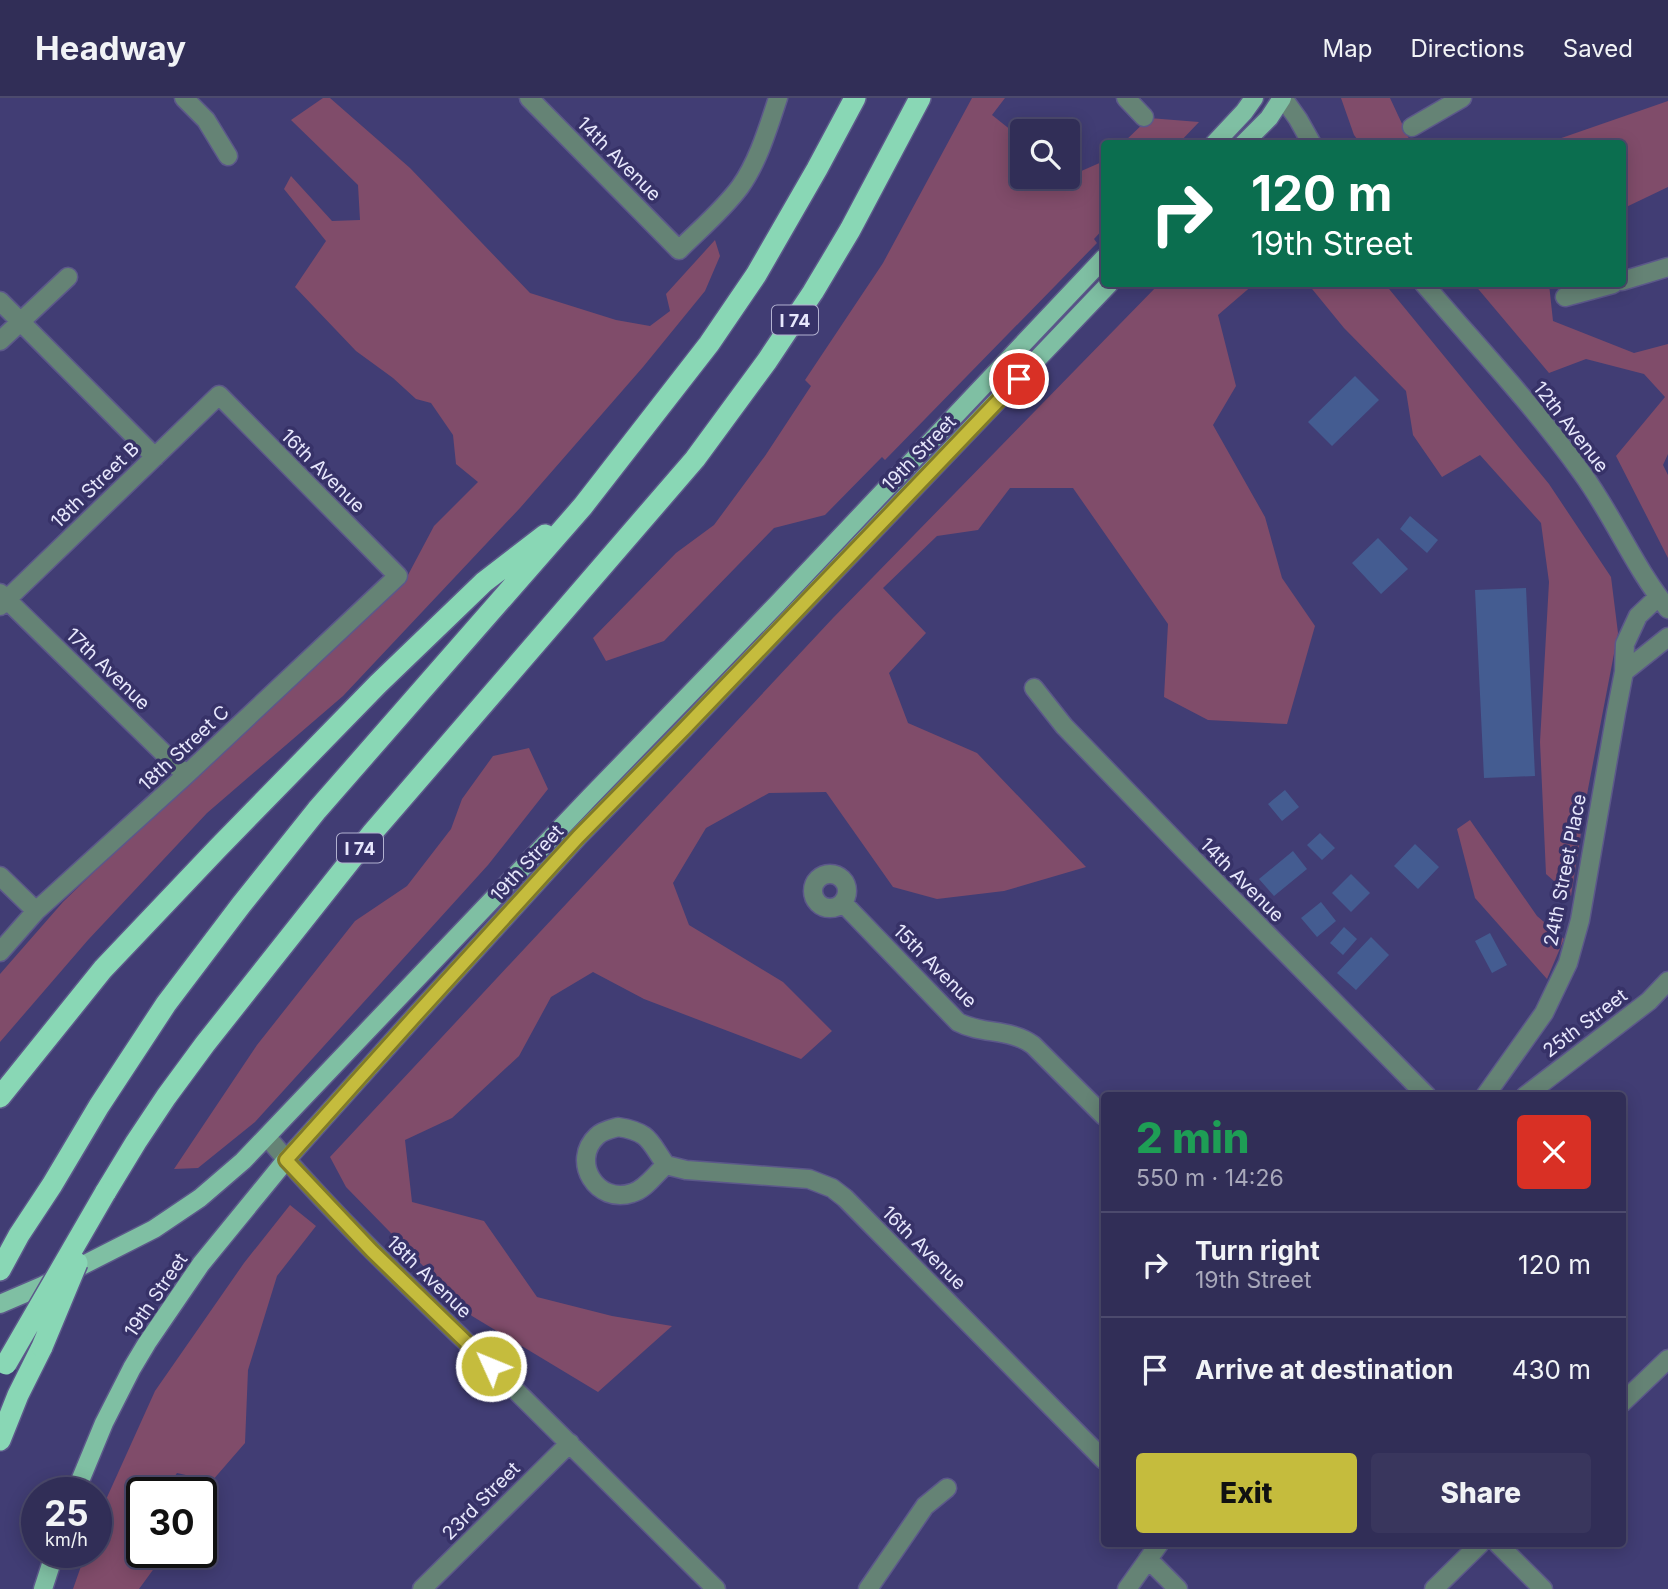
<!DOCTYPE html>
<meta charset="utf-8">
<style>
:root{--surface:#312e57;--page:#39365d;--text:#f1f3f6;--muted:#a8a8ba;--line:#4c4a6d;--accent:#c5bc3d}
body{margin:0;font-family:Inter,sans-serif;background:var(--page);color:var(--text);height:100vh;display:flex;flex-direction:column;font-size:26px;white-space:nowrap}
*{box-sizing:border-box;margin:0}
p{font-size:23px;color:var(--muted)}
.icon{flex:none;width:38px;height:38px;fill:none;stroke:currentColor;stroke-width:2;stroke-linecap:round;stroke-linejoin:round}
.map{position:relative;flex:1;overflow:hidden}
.details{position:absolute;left:1101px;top:994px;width:525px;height:455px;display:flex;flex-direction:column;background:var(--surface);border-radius:7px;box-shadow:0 4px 18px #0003,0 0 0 2px var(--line)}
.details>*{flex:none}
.banner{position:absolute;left:1101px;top:42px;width:525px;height:147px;border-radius:7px;box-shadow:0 4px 18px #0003,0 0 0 2px var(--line);background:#0b6e4f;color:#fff;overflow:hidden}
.controls{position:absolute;left:1010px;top:21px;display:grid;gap:14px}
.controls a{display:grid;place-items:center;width:70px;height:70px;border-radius:7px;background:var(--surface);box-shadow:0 4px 18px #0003,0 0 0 2px var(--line);font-size:35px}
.speed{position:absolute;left:21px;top:1379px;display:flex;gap:14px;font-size:35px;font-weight:700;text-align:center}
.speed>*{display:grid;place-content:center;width:91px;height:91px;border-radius:50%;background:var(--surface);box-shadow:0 4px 18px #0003,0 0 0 2px var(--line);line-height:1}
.speed small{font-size:18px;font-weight:400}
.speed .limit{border:4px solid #111;border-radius:10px;background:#fff;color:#111}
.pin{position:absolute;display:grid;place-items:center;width:60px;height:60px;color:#fff;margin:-30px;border:4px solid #fff;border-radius:50%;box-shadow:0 2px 7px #0007}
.me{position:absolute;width:77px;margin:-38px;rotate:314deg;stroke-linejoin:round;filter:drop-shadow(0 0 5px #0008)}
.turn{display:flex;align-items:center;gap:24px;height:147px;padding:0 35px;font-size:32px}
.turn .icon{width:91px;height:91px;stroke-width:2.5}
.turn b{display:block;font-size:49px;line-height:60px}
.round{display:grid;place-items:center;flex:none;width:74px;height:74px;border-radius:7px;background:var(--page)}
.overview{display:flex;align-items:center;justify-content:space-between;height:119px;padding:0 35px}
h1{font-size:42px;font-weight:800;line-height:52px;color:#1e9e55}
.button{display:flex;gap:14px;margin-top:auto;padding:14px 35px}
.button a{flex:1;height:80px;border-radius:7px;background:var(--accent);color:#111;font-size:28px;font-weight:800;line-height:80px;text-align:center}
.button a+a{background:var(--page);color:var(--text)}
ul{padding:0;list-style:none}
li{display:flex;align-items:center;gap:21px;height:105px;padding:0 35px;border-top:2px solid var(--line)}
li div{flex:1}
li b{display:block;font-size:26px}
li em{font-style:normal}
header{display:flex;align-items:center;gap:42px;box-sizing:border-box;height:98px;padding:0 35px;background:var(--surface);border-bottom:2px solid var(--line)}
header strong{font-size:33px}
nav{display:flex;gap:38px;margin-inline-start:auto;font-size:24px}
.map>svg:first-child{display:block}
.green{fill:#804c6a}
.building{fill:#445c91}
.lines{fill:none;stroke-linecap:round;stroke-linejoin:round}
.minor-casing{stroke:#5c588a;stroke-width:21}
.major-casing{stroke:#5c588a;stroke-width:21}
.highway-casing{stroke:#5c588a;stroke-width:24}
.minor{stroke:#658375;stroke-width:18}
.major{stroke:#7fbfa3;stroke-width:18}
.highway{stroke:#89d7b5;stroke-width:21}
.highway-bridge-casing{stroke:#5c588a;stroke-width:24;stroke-linecap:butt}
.highway-bridge{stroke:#89d7b5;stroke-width:21}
.route-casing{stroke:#807a28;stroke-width:18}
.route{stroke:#c5bc3d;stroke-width:12}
.labels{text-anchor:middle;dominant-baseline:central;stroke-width:7;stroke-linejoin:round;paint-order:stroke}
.shield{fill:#373268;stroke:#b2b1d0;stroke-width:2}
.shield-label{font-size:18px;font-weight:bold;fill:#e7e7fc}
.street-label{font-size:19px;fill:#e7e7fc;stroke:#373268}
</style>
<header>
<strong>Headway</strong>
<nav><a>Map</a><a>Directions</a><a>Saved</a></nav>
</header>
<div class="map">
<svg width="1668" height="1491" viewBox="0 0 1668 1491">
<rect width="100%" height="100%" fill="#413d74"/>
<!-- green -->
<path class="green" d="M323,0H330L410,70L530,195L616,222L650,228L670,213L666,196L715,142L720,158L705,193L643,269L520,410L343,598L207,715L88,842L0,944V876L63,804L129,740L329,553L408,477L434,428L478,384L456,366L453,337L431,305L416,301L393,280L356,253L295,189L326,143L284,91L291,78L332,123L360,122L358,87L291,22Z
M972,0H1005L992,17L1022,41V79H1068V77L1070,78L1104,63V130L1094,141L1097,145L885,362L882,359L825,417L774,430L664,543L606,563L593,540L676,455L714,427L765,358L811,288L805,282L883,165Z
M1341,0H1390L1411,45H1360L1354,37Z
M1668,3V89L1622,111V46L1547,45Z
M1149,20L1199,24L1179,45L1122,46Z
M1159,186H1254L1218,217L1236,288L1213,327L1265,419L1282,480L1315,528L1287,626L1208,622L1164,599L1168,526L1073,390H1010L978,432L937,438L883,490L926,535L889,575L908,625L977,655L1086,769L1004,793L937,801L893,789L826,694L769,695L706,730L673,785L689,827L783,884L832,933L801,961L644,901L593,874L551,899L519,958L452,1020L405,1042L412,1104L484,1123L537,1199L612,1218L672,1228L598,1294L472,1218L346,1089L330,1059L833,520Z
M1308,186H1385L1549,386L1611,479L1618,535L1588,691L1571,798L1546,776L1540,644L1549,484L1541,425L1480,357L1442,379L1413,337L1406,293L1344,230Z
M1474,186H1549L1553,223L1634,255L1668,246V356L1663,367L1668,377V460L1616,358L1665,299L1644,276L1586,261L1549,275Z
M529,650L548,691L488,767L255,1024L198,1070L174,1071L257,947L355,823L407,788L451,731L462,701L493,658Z
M1470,722L1537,818L1564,841L1547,881L1475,800L1457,731Z
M290,1107L316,1128L277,1178L248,1272L245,1345L212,1383L177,1375L163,1395H142V1454H166L139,1491H73L86,1454H96V1424L99,1417L155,1293L244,1165Z"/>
<!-- building -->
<path class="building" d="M1355,278L1379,302L1332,348L1308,324Z
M1410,418L1438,442L1427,455L1400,431Z
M1378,440L1408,471L1381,496L1352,465Z
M1526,490L1535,678L1484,680L1475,492Z
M1285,692L1299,709L1282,723L1268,706Z
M1320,735L1335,750L1322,762L1307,747Z
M1415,746L1439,769L1418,791L1394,768Z
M1293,753L1307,771L1274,798L1259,781Z
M1351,776L1370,795L1351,814L1332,795Z
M1321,804L1336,823L1317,839L1301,820Z
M1344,829L1357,841L1343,857L1330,845Z
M1490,835L1507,867L1492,875L1475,843Z
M1371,839L1389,857L1356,892L1337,875Z"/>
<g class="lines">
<defs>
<path id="minor" d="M184,0L206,22L228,58
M529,0L679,152C699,132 723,112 740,89C758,64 768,30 778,0
M1126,0L1144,19
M1283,0L1298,21L1312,46
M1412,29L1462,0
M1622,183L1668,169
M1424,186C1477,248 1535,309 1582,375C1614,419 1634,469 1668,511
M1565,199L1613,186
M0,203L155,359
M0,243L68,179
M0,495L186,677
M0,508L219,297L398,478L186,677L36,813L0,854
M1624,574L1668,539
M1034,590L1064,628L1185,753L1427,998
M813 793a17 17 0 1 1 34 0a17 17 0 1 1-34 0Z
M0,778L36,813
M843,805L958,924C982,937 1010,930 1033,947L1104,1018
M1485,998L1544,915L1568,865L1580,822L1616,615L1624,574L1625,546L1638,518L1658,499
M1525,998L1649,903L1668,883
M618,1029C650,1034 649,1043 666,1067C655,1076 646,1091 632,1095C597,1107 570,1063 597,1038C602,1033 611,1031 618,1029Z
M267,1039C335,1119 411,1191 486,1263C563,1339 640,1415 716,1491
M666,1067L686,1072L809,1081L832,1090L845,1100L1104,1362
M1622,1305L1668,1261
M1498,1446L1543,1491
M1148,1461L1178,1491
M422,1491L570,1345
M868,1491L925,1408L947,1390
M1127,1491L1159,1446
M1434,1491L1480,1446"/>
<path id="major" d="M1214,46L1244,14L1254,0
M1243,46L1269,20L1282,0
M0,1206L42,1188L154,1131L200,1100L243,1063L590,699L777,506L1104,160
M75,1395L104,1325L132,1270L147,1245L201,1166L286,1062L416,917L578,739L684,631L1109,186
M43,1491L55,1454"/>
<path id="highway" d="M0,999L103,871L217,751L378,586L484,484L545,437
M105,1095L136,1044L166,999L205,946L373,734L695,361L767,263L813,194L850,132L920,0
M0,1172L19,1137L52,1087L99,1008L166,906L241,807L317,712L583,408L709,246L756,177L817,71L855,0
M0,1342L18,1297L42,1249"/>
</defs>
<!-- minor casing -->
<use href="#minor" class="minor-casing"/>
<!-- major casing -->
<use href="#major" class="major-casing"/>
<!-- highway casing -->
<use href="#highway" class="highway-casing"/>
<!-- minor -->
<use href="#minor" class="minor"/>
<!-- major -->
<use href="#major" class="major"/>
<!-- highway -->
<use href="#highway" class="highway"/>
<defs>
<path id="highway-bridge" d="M42,1249L77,1165
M6,1266L105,1095"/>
</defs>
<!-- highway-bridge casing -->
<use href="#highway-bridge" class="highway-bridge-casing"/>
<!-- highway-bridge -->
<use href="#highway-bridge" class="highway-bridge"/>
</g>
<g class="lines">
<defs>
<path id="route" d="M491,1268L372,1153L286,1062L416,917L578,739L684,631L1019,281"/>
</defs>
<!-- route casing -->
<use href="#route" class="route-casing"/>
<!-- route -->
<use href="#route" class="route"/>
</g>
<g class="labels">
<!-- shield labels -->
<g class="shield">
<rect x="772" y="207.5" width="46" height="29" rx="5"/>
<rect x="337" y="735.5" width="46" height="29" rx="5"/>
</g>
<g class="shield-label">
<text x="795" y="222">I 74</text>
<text x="360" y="750">I 74</text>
</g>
<!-- street labels -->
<g class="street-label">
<text transform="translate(619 61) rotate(45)">14th Avenue</text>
<text transform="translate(1571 329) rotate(52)">12th Avenue</text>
<text transform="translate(919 355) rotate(-46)">19th Street</text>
<text transform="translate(323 373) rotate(45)">16th Avenue</text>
<text transform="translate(95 387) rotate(-44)">18th Street B</text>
<text transform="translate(108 571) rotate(44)">17th Avenue</text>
<text transform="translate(184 650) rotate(-43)">18th Street C</text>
<text transform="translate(527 765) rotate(-47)">19th Street</text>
<text transform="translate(1565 772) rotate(-79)">24th Street Place</text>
<text transform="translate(1242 782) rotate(45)">14th Avenue</text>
<text transform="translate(935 868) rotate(45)">15th Avenue</text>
<text transform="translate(1585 925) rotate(-37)">25th Street</text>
<text transform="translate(924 1150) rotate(45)">16th Avenue</text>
<text transform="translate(429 1179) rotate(44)">18th Avenue</text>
<text transform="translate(156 1197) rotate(-56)">19th Street</text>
<text transform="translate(481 1403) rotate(-45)">23rd Street</text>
</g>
</g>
</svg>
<div class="controls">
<a><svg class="icon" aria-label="search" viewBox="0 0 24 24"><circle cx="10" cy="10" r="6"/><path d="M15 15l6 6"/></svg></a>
</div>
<div class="speed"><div>25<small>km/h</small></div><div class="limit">30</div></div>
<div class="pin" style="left:1019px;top:281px;background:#d93025"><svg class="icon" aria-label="arrive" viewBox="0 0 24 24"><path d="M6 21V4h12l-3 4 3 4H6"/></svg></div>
<svg class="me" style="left:491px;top:1268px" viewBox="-20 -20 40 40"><circle r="17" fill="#c5bc3d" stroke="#fff" stroke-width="3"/><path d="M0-11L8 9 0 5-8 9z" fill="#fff"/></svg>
<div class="banner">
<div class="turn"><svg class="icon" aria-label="right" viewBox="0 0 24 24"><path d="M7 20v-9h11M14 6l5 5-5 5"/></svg><div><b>120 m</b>19th Street</div></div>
</div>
<section class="details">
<div class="overview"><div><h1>2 min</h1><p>550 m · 14:26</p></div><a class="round" style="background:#d93025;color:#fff"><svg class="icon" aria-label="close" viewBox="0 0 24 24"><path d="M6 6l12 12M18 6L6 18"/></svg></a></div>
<ul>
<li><svg class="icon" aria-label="right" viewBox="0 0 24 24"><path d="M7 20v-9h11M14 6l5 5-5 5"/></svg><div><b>Turn right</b><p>19th Street</p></div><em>120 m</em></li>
<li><svg class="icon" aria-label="arrive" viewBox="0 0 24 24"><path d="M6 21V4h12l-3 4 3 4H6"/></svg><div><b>Arrive at destination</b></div><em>430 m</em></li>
</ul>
<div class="button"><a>Exit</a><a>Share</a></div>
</section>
</div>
